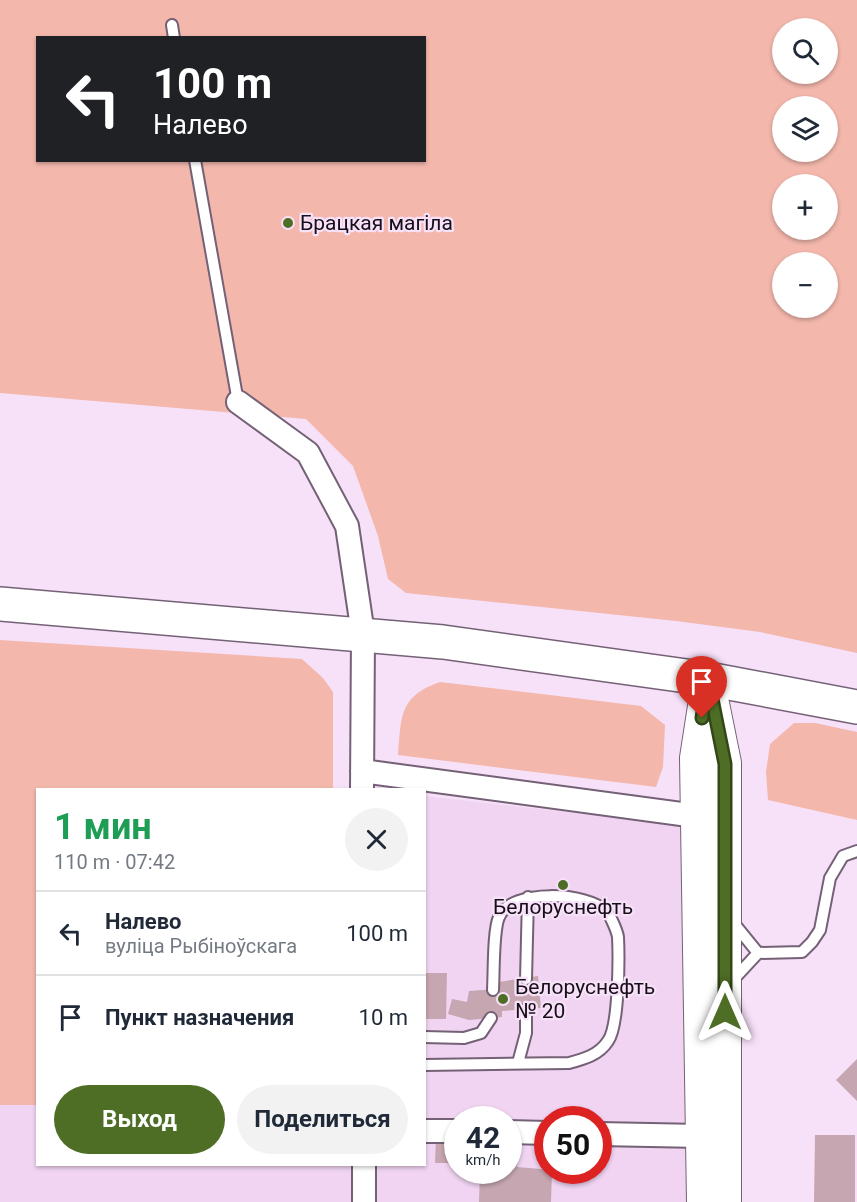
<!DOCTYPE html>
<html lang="ru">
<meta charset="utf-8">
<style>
:root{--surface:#fff;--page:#f2f2f3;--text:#1f2937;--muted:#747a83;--line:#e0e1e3;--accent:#4e6e25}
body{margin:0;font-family:Roboto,sans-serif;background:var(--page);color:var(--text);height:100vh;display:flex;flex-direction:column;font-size:22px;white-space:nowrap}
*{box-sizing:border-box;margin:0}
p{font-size:20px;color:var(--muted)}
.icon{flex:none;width:33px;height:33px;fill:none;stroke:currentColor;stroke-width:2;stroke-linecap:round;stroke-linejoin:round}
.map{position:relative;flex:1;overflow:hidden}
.sheet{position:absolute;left:36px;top:788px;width:390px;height:378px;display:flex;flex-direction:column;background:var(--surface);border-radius:0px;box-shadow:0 2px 4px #0004}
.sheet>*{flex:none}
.banner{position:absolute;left:36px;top:36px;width:390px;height:126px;border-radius:0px;box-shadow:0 2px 4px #0004;background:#202124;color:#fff;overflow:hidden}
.tools{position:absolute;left:772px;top:18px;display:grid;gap:12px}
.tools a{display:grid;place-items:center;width:66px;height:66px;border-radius:50%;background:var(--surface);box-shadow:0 2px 4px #0004;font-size:30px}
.speed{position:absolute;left:444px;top:1106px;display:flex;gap:12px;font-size:30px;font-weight:700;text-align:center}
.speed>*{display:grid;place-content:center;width:78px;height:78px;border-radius:50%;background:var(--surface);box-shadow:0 2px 4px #0004;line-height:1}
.speed small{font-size:15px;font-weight:400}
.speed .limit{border:9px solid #d22;background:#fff;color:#111}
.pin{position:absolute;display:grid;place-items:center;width:51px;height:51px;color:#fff;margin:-62px -26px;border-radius:50% 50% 50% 0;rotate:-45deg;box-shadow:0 0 6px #0007}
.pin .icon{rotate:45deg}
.me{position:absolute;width:66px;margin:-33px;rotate:0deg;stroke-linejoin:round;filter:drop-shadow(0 0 4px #0008)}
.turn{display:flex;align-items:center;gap:21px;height:126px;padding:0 18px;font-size:27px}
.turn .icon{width:78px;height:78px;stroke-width:2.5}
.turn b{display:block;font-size:42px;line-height:51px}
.round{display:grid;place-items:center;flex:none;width:63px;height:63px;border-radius:32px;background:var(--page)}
.head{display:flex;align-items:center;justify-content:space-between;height:102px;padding:0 18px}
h1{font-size:36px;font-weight:700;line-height:45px;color:#1e9e55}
.action{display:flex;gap:12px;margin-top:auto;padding:12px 18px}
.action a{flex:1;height:69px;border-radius:36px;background:var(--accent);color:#fff;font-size:24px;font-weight:700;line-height:69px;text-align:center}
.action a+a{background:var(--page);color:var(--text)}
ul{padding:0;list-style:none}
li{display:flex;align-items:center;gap:18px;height:84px;padding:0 18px;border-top:2px solid var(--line)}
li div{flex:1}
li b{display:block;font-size:22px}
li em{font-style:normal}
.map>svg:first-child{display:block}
.built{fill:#f0d4f2;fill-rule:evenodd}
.green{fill:#f3b7ac;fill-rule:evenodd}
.building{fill:#c6a6b0}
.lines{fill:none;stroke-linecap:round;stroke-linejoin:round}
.lane-casing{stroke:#746176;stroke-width:14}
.street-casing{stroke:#746176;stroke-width:26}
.secondary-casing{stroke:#746176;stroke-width:34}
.highway-casing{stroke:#746176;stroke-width:36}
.lane{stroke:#fff;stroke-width:10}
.street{stroke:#fff;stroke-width:22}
.secondary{stroke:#fff;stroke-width:32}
.highway{stroke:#fff;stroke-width:33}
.route-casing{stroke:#334818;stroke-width:15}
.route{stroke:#4e6e25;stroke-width:10}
.poi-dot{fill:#4e6e25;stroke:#f7e1f9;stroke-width:2}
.labels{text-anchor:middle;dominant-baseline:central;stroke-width:4.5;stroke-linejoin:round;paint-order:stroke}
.poi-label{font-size:21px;fill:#160f17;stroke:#f7e1f9;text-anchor:start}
</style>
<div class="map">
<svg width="857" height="1202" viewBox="0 0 857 1202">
<rect width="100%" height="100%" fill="#f7e1f9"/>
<!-- built -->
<path class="built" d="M425,796L681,825L687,1202H0V1105H37L38,1164H424ZM458,1119H508V1170H458ZM548,1119H598V1170H548Z"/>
<!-- green -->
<path class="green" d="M0,0H857V653L760,632L676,621L406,593L388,579L378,536L353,466L306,419L0,393ZM783,28H828V74H783ZM38,38H424V160H38ZM783,106H828V152H783ZM783,184H828V230H783ZM783,262H828V308H783Z
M0,640L302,659L323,678L333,692V789H38L37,1105H0Z
M440,682L641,706L665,725L663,767L656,787L398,755C401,717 399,696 440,682Z
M794,723H815L857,732V820L768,800L766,772L770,744Z"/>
<!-- building -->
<path class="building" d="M424,973H447L446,1019H424Z
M538,976L541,1008L502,1011V1017L469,1020L448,1014L452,999L467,1002L469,991L497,989L499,982Z
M857,1059V1101L836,1080Z
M815,1135H855V1202H814Z
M436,1139L458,1140V1163H435Z
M508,1142H518L517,1167L552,1170L551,1202H479L480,1170H508Z"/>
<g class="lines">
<defs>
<path id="lane" d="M172,25L174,38
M195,160L238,402
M732,921L758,953
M526,979L528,897
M732,981L758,953L802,952L812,942L820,930L830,878L843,856L857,851
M424,1037L464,1038L481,1033L491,1018
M518,1063L526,1033V1009
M424,1065L569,1063C584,1059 599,1055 608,1041C619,1026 619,958 618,937C617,931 611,917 607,912C588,892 511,888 499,917C493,930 494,973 493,990"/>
<path id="street" d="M238,402L308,453L347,526L363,634L362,789
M362,771L696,816
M424,1131H458
M508,1132L548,1133
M598,1134L701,1136
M364,1202V1164"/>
<path id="secondary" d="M708,679L725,763V1202
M703,1202L696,758L705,700"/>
<path id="highway" d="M0,604L443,642L708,679L857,707"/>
</defs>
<!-- lane casing -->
<use href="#lane" class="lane-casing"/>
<!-- street casing -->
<use href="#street" class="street-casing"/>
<!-- secondary casing -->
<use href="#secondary" class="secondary-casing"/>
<!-- highway casing -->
<use href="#highway" class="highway-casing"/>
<!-- lane -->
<use href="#lane" class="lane"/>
<!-- street -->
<use href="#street" class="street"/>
<!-- secondary -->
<use href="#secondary" class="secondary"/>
<!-- highway -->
<use href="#highway" class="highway"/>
</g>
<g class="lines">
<defs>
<path id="route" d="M702,718L708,679L725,764V1012"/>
</defs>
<!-- route casing -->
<use href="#route" class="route-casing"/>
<!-- route -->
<use href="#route" class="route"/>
</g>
<!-- markers -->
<g class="poi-dot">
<circle cx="288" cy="223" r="6"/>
<circle cx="563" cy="885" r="6"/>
<circle cx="503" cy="999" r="6"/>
</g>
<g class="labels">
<!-- poi labels -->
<g class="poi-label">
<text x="300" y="223">Брацкая магіла</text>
<text x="563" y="907" text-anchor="middle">Белоруснефть</text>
<text x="515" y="987">Белоруснефть<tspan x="515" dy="24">№ 20</tspan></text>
</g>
</g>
</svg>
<div class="tools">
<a><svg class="icon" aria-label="search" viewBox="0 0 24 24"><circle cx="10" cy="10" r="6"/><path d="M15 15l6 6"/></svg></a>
<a><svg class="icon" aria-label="layers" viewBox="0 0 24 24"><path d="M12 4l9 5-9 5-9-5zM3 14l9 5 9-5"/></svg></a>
<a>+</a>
<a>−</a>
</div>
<div class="speed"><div>42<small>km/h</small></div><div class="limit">50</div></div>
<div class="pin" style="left:702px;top:718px;background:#d93025"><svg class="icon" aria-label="arrive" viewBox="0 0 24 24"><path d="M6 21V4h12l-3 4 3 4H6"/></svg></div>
<svg class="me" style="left:725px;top:1012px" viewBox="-20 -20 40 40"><path d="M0-17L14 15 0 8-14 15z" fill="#4e6e25" stroke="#fff" stroke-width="4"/></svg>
<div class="banner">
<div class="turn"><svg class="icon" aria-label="left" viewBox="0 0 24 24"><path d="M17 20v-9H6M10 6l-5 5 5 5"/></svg><div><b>100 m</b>Налево</div></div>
</div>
<section class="sheet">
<div class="head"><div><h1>1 мин</h1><p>110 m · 07:42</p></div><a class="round"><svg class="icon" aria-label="close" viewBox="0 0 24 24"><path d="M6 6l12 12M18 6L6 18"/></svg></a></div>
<ul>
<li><svg class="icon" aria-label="left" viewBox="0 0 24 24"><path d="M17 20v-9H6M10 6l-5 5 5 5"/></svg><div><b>Налево</b><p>вуліца Рыбіноўскага</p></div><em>100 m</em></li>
<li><svg class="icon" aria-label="arrive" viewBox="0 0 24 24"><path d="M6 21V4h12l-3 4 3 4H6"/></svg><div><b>Пункт назначения</b></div><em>10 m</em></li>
</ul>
<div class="action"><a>Выход</a><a>Поделиться</a></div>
</section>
</div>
